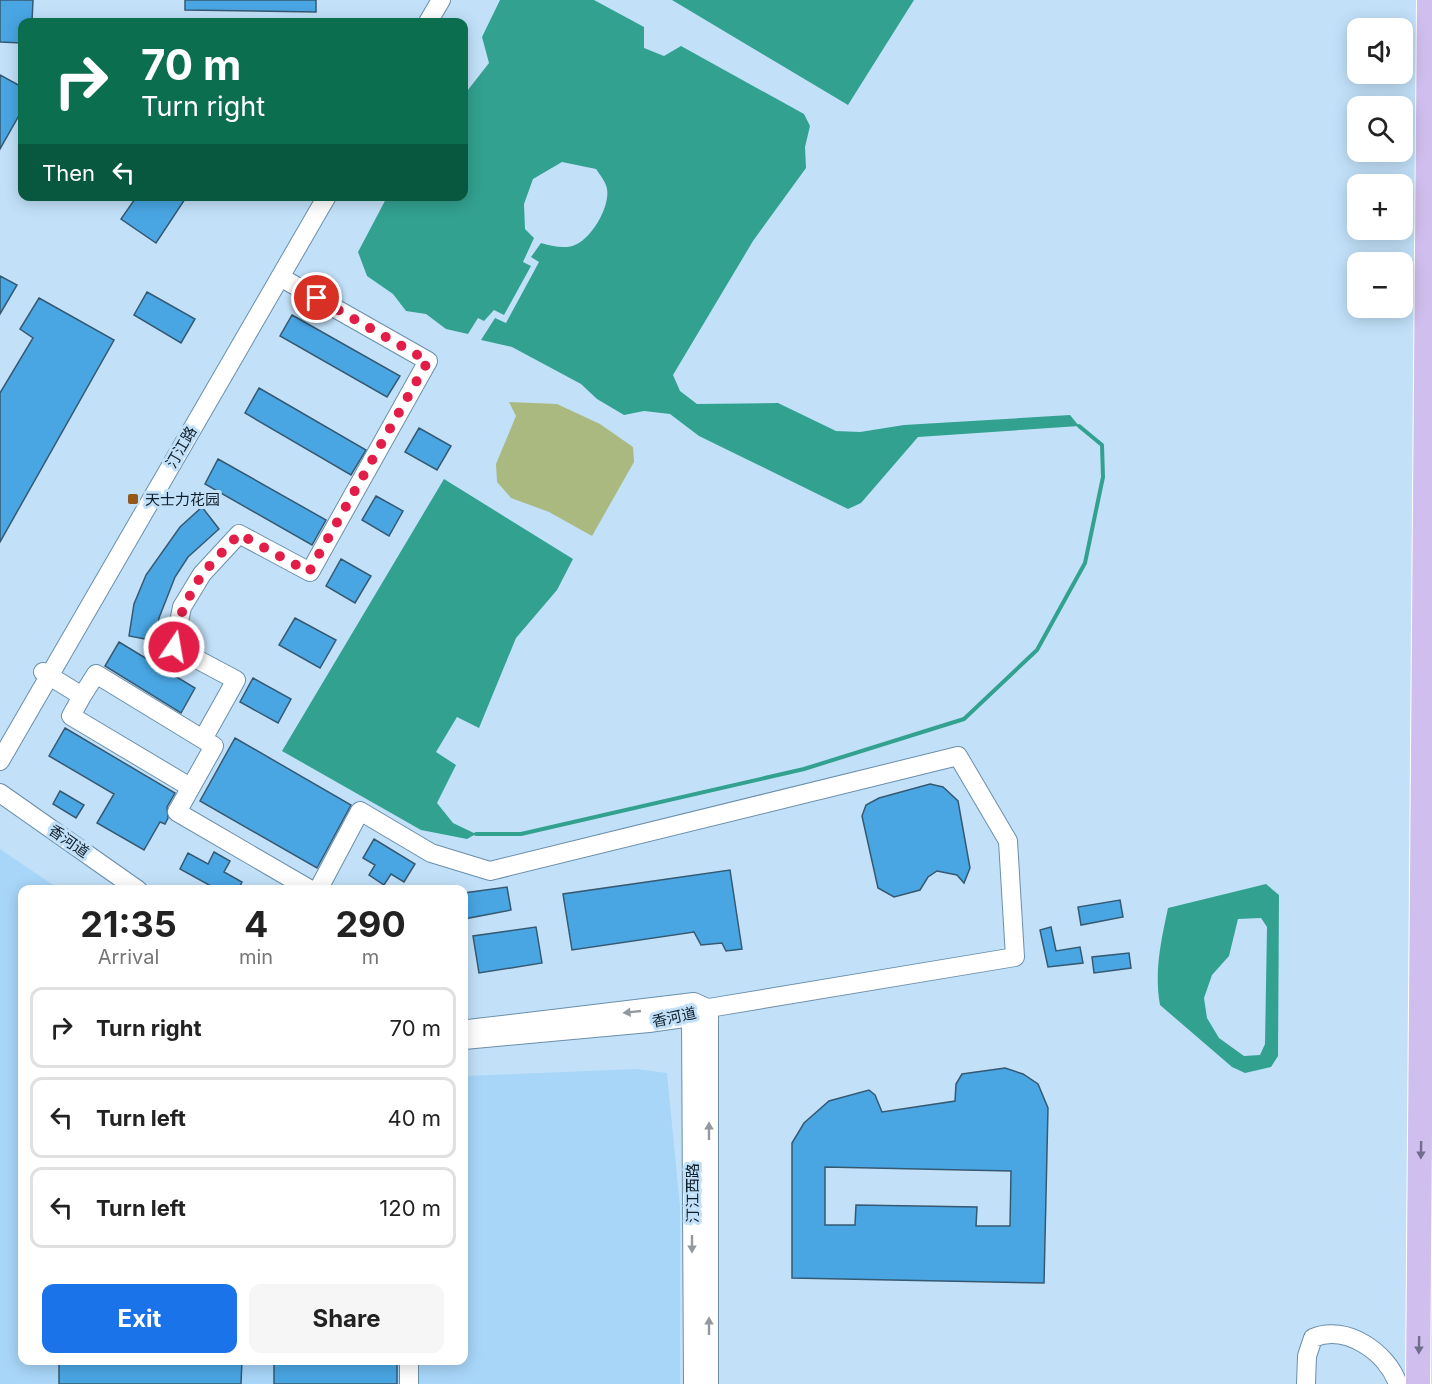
<!DOCTYPE html>
<meta charset="utf-8">
<style>
:root{--surface:#fff;--page:#f6f6f6;--text:#222;--muted:#767676;--line:#e0e0e0;--accent:#1a73e8}
body{margin:0;font-family:Inter,"Noto Sans SC",sans-serif;background:var(--page);color:var(--text);height:100vh;display:flex;flex-direction:column;font-size:22px;white-space:nowrap}
*{box-sizing:border-box;margin:0}
p{font-size:20px;color:var(--muted)}
.icon{flex:none;width:33px;height:33px;fill:none;stroke:currentColor;stroke-width:2;stroke-linecap:round;stroke-linejoin:round}
.map{position:relative;flex:1;overflow:hidden}
.panel{position:absolute;left:18px;top:885px;width:450px;height:480px;display:flex;flex-direction:column;background:var(--surface);border-radius:12px;box-shadow:0 3px 15px #0003}
.panel>*{flex:none}
.top-card{position:absolute;left:18px;top:18px;width:450px;height:183px;border-radius:12px;box-shadow:0 3px 15px #0003;background:#0b6e4f;color:#fff;overflow:hidden}
.fabs{position:absolute;left:1347px;top:18px;display:grid;gap:12px}
.fabs a{display:grid;place-items:center;width:66px;height:66px;border-radius:12px;background:var(--surface);box-shadow:0 3px 15px #0003;font-size:30px}
.pin{position:absolute;display:grid;place-items:center;width:51px;height:51px;color:#fff;margin:-26px;border:3px solid #fff;border-radius:50%;box-shadow:0 2px 6px #0007}
.me{position:absolute;width:66px;margin:-33px;rotate:12deg;stroke-linejoin:round;filter:drop-shadow(0 0 4px #0008)}
.turn{display:flex;align-items:center;gap:21px;height:126px;padding:0 24px;font-size:27px}
.turn .icon{width:78px;height:78px;stroke-width:2.5}
.turn b{display:block;font-size:42px;line-height:51px}
.then{display:flex;align-items:center;height:57px;padding:0 24px;background:#0003;gap:12px;font-size:22px}
.eta{display:flex;justify-content:space-evenly;align-items:center;height:102px;text-align:center}
.eta b{font-size:36px;font-weight:700;line-height:42px}
.cta{display:flex;gap:12px;margin-top:auto;padding:12px 24px}
.cta a{flex:1;height:69px;border-radius:12px;background:var(--accent);color:#fff;font-size:24px;font-weight:700;line-height:69px;text-align:center}
.cta a+a{background:var(--page);color:var(--text)}
ul{padding:0;list-style:none}
li{display:flex;align-items:center;gap:18px;height:81px;margin:0 12px 9px;padding:0 12px;border:3px solid var(--line);border-radius:12px}
li div{flex:1}
li b{display:block;font-size:22px}
li em{font-style:normal}
.map>svg:first-child{display:block}
.built{fill:#a8d6f9}
.green{fill:#a9b980}
.water{fill:#33a190;fill-rule:evenodd}
.lines{fill:none;stroke-linecap:round;stroke-linejoin:round}
.stream{stroke:#33a190;stroke-width:4}
.building{fill:#49a6e3;stroke:#365972;stroke-width:1.5;fill-rule:evenodd}
.minor-casing{stroke:#6a8faa;stroke-width:20}
.major-casing{stroke:#fff;stroke-width:26}
.minor{stroke:#fff;stroke-width:18}
.major{stroke:#d0bfee;stroke-width:24}
.oneway{fill:#939a9f}
.oneway2{fill:#706e8c}
.route{stroke:#e11d48;stroke-width:10;stroke-dasharray:0 18}
.poi-dot{fill:#95581b;stroke:#c2e1f9;stroke-width:2}
.labels{text-anchor:middle;dominant-baseline:central;stroke-width:6;stroke-linejoin:round;paint-order:stroke}
.street-label{font-size:15px;fill:#101e29;stroke:#c2e1f9}
.poi-label{font-size:15px;fill:#101e29;stroke:#c2e1f9;text-anchor:start}
</style>
<div class="map">
<svg width="1432" height="1384" viewBox="0 0 1432 1384">
<rect width="100%" height="100%" fill="#c2e1f9"/>
<!-- built -->
<path class="built" d="M0,849L59,889L22,890V1360H464V1076L636,1069L667,1073L680,1206V1384H0Z"/>
<!-- green -->
<path class="green" d="M509,402L557,404L600,424L633,447L634,462L592,536L549,512L511,498L497,482L496,464L516,416Z"/>
<!-- water -->
<path class="water" d="M500,0H594L644,27V48L664,56L681,46L804,114L810,126L805,147L806,168L753,241L673,375L680,391L697,404L778,403L836,431L860,432L904,425L1070,415L1079,426L918,437L861,503L848,509L699,436L670,414L644,411L624,415L597,399L581,384L512,347L481,340L495,318L506,323L539,262L531,257L541,243C552,246 566,250 577,244C593,236 610,206 607,189C606,182 600,175 596,169L562,162L533,179L524,204L525,229L534,238L523,262L531,266L504,315L494,310L484,321L478,318L468,334L446,329L426,314L406,311L393,294L367,276L358,252L387,197L464,196V95L489,63L482,37Z
M672,0H914L848,105Z
M444,479L573,559L557,590L516,638L479,728L457,717L436,752L456,765L437,803L453,823L476,834L467,839L421,830L282,751Z
M1266,884L1279,895L1278,1056L1271,1067L1245,1073L1232,1067L1160,1005C1154,972 1161,941 1168,908ZM1261,918L1267,927L1265,1044L1260,1055L1244,1056L1219,1038L1207,1018L1204,998L1212,975L1229,956L1238,919Z"/>
<g class="lines">
<!-- stream -->
<path class="stream" d="M476,834H521L804,769L964,719L1037,650L1085,563L1103,477L1102,445L1079,426"/>
</g>
<!-- building -->
<path class="building" d="M0,0H33L32,22H22V43L0,42Z
M185,0H316V12L185,10Z
M0,75L22,87V110L0,149Z
M137,196H187L156,243L121,219Z
M0,276L17,285L0,314Z
M147,292L195,319L181,343L134,315Z
M39,298L114,340L0,542V393L33,338L20,329Z
M292,315L400,376L387,397L280,336Z
M259,388L366,450L351,475L245,413Z
M419,428L451,446L437,470L405,452Z
M218,459L326,520L312,545L205,484Z
M376,496L403,511L389,536L362,520Z
M202,507L219,529L188,557L175,577L159,618L156,641L129,636L134,604L146,575L180,527Z
M341,559L371,576L355,603L326,586Z
M295,618L336,640L320,668L279,645Z
M119,642L195,688L181,713L105,666Z
M253,678L291,699L278,723L240,702Z
M65,728L175,793L167,807L168,818L165,824L160,822L144,850L97,823L114,794L49,756Z
M235,738L351,805L317,868L200,801Z
M930,784L943,787L958,801L970,868L964,883L957,875L937,871L928,877L920,890L894,897L878,888L862,816L866,805L879,798Z
M60,791L84,805L76,818L53,804Z
M374,839L415,864L404,882L391,874L384,885L369,875L375,865L363,858Z
M214,852L230,861L224,872L242,882L238,890H218L180,869L188,853L208,864Z
M730,870L742,949L726,951L722,943L701,945L694,932L572,950L563,894Z
M507,887L511,910L464,919V893Z
M1120,900L1123,917L1081,925L1078,907Z
M536,927L542,963L479,973L473,936Z
M1051,927L1056,951L1080,947L1083,963L1048,967L1040,930Z
M1129,953L1131,968L1094,973L1092,957Z
M1005,1068L1023,1074L1038,1084L1048,1108L1044,1283L792,1278V1143L804,1123L829,1101L869,1090L875,1095L882,1112L955,1101L956,1084L962,1074ZM825,1167L1011,1171L1010,1226H976L977,1207L856,1205L855,1225H825Z
M59,1360H242L241,1384H59Z
M274,1360H397V1384H274Z"/>
<g class="lines">
<defs>
<path id="minor" d="M428,22L441,0
M43,672L82,696L96,674L214,746L177,812L311,890
M82,696L71,716L190,787
M203,739L236,680L174,647L182,607L202,574L239,534L310,572L428,361L280,277
M0,761L327,196
M0,793L138,890
M318,890L360,811L431,853L490,871L958,756L1008,841L1015,957L709,1008L691,1017L649,1023L464,1040
M468,1029L694,1002L705,1007
M409,1360V1384
M693,1384L691,1017L694,1005
M709,1384V1008
M1306,1384L1307,1356L1313,1338C1346,1324 1387,1352 1398,1384"/>
<path id="major" d="M1418,1384L1429,0"/>
</defs>
<!-- minor casing -->
<use href="#minor" class="minor-casing"/>
<!-- major casing -->
<use href="#major" class="major-casing"/>
<!-- minor -->
<use href="#minor" class="minor"/>
<!-- major -->
<use href="#major" class="major"/>
</g>
<!-- one-way arrows -->
<defs><path id="oneway-solid" d="M-6-.8H1V-3.2L6.5 0L1 3.2V.8H-6Z" transform="scale(1.5)"/></defs>
<g class="oneway">
<use href="#oneway-solid" transform="translate(632 1012) rotate(174)"/>
<use href="#oneway-solid" transform="translate(709 1131) rotate(-90)"/>
<use href="#oneway-solid" transform="translate(692 1244) rotate(90)"/>
<use href="#oneway-solid" transform="translate(709 1326) rotate(-90)"/>
</g>
<g class="oneway2">
<use href="#oneway-solid" transform="translate(1421 1150) rotate(91)"/>
<use href="#oneway-solid" transform="translate(1419 1345) rotate(91)"/>
</g>
<g class="lines">
<!-- route -->
<path class="route" d="M174,647L183,608L202,574L239,534L309,572L428,361L317,298"/>
</g>
<!-- markers -->
<rect class="poi-dot" x="127" y="493" width="12" height="12" rx="3"/>
<g class="labels">
<!-- street labels -->
<g class="street-label">
<text transform="translate(181 447) rotate(-60)">汀江路</text>
<text transform="translate(69 841) rotate(35)">香河道</text>
<text transform="translate(674 1017) rotate(-12)">香河道</text>
<text transform="translate(692 1193) rotate(-90)">汀江西路</text>
</g>
<!-- poi labels -->
<g class="poi-label">
<text x="145" y="499">天士力花园</text>
</g>
</g>
</svg>
<div class="fabs">
<a><svg class="icon" aria-label="sound" viewBox="0 0 24 24"><path d="M4 9h4l5-4v14l-5-4H4zM17 9q2 3 0 6"/></svg></a>
<a><svg class="icon" aria-label="search" viewBox="0 0 24 24"><circle cx="10" cy="10" r="6"/><path d="M15 15l6 6"/></svg></a>
<a>+</a>
<a>−</a>
</div>
<div class="pin" style="left:317px;top:298px;background:#d93025"><svg class="icon" aria-label="arrive" viewBox="0 0 24 24"><path d="M6 21V4h12l-3 4 3 4H6"/></svg></div>
<svg class="me" style="left:174px;top:647px" viewBox="-20 -20 40 40"><circle r="17" fill="#e11d48" stroke="#fff" stroke-width="3"/><path d="M0-11L8 9 0 5-8 9z" fill="#fff"/></svg>
<div class="top-card">
<div class="turn"><svg class="icon" aria-label="right" viewBox="0 0 24 24"><path d="M7 20v-9h11M14 6l5 5-5 5"/></svg><div><b>70 m</b>Turn right</div></div>
<div class="then">Then<svg class="icon" aria-label="left" viewBox="0 0 24 24"><path d="M17 20v-9H6M10 6l-5 5 5 5"/></svg></div>
</div>
<section class="panel">
<div class="eta">
<div><b>21:35</b><p>Arrival</p></div>
<div><b>4</b><p>min</p></div>
<div><b>290</b><p>m</p></div>
</div>
<ul>
<li><svg class="icon" aria-label="right" viewBox="0 0 24 24"><path d="M7 20v-9h11M14 6l5 5-5 5"/></svg><div><b>Turn right</b></div><em>70 m</em></li>
<li><svg class="icon" aria-label="left" viewBox="0 0 24 24"><path d="M17 20v-9H6M10 6l-5 5 5 5"/></svg><div><b>Turn left</b></div><em>40 m</em></li>
<li><svg class="icon" aria-label="left" viewBox="0 0 24 24"><path d="M17 20v-9H6M10 6l-5 5 5 5"/></svg><div><b>Turn left</b></div><em>120 m</em></li>
</ul>
<div class="cta"><a>Exit</a><a>Share</a></div>
</section>
</div>
